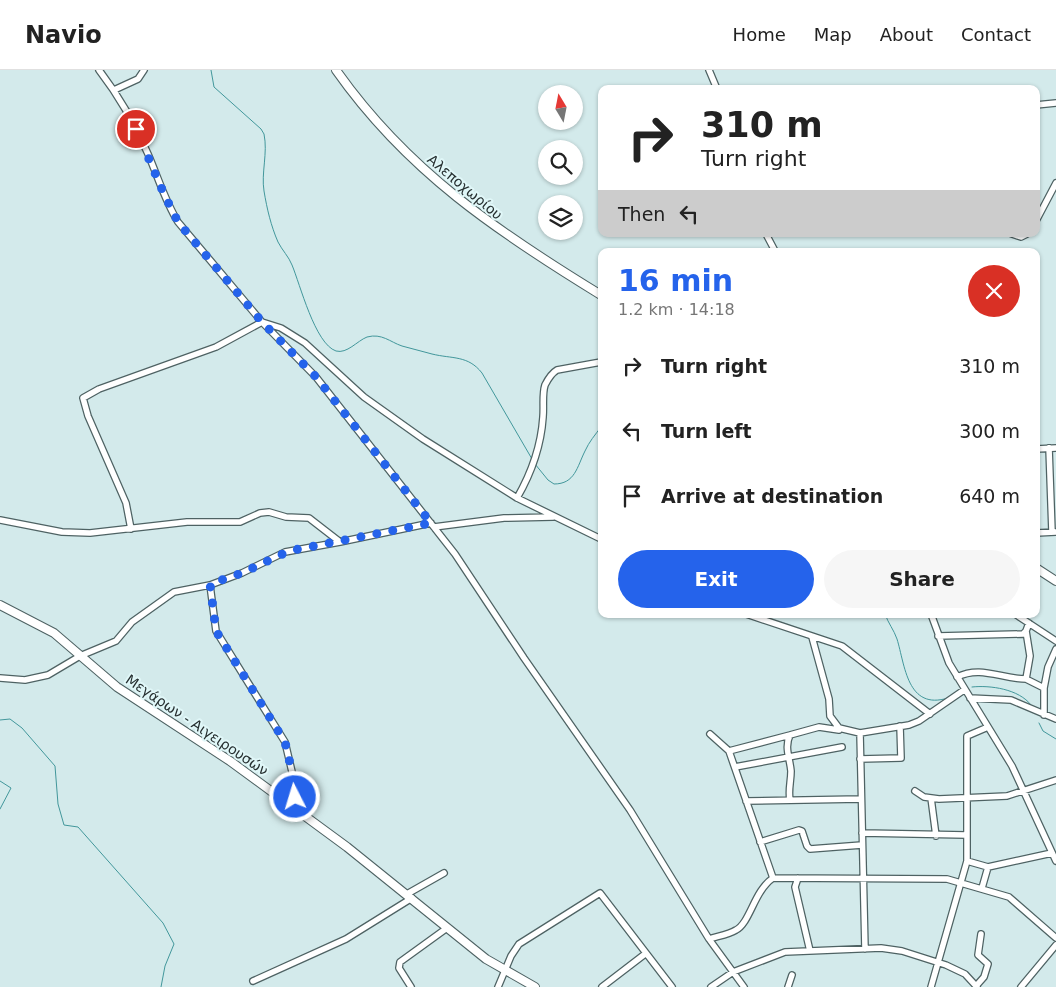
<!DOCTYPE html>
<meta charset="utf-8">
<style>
:root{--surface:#fff;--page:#f6f6f6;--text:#222;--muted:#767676;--line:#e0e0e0;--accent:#2563eb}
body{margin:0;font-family:"DejaVu Sans",sans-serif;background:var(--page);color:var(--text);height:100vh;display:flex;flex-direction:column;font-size:19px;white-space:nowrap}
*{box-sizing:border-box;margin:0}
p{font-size:16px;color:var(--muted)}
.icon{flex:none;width:28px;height:28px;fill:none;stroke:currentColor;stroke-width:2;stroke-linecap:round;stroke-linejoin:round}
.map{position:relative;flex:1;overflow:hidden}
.details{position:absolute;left:598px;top:178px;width:442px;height:370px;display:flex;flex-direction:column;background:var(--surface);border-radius:10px;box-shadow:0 1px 4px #0004}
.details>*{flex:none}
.top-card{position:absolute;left:598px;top:15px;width:442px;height:152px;border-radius:10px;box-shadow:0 1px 4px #0004;background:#fff;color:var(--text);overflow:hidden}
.needle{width:32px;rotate:350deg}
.controls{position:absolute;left:538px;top:15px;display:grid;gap:10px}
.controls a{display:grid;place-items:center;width:45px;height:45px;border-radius:50%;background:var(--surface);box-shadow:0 1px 4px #0004;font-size:25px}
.pin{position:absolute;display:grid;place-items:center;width:42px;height:42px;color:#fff;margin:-21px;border:2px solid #fff;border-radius:50%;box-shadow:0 1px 5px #0007}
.me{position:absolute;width:55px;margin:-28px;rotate:355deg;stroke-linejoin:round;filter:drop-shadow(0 0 4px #0008)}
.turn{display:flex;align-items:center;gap:18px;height:105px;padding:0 20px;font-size:22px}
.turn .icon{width:65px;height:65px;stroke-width:2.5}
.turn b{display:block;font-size:35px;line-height:42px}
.then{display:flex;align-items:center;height:48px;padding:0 20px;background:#0003;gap:10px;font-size:19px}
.round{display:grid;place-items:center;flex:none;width:52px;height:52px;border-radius:26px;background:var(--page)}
.summary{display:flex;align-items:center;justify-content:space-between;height:85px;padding:0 20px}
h1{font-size:30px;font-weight:600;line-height:38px;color:var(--accent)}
.button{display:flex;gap:10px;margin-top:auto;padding:10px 20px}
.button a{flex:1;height:58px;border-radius:30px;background:var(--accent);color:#fff;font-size:20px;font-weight:600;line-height:58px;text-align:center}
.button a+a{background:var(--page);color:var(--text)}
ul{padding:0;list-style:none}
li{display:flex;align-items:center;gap:15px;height:65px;padding:0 20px}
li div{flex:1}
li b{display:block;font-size:19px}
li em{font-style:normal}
header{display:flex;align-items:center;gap:30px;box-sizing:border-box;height:70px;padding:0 25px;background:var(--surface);border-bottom:1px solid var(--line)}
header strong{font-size:24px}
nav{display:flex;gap:28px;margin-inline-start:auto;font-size:18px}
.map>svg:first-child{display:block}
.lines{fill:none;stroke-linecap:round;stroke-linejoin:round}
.stream{stroke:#42979b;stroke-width:1}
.minor-casing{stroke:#4e6263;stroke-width:8}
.major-casing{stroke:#4e6263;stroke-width:10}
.minor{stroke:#fff;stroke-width:5.5}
.major{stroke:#fff;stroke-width:8}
.route{stroke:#2563eb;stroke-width:9;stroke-dasharray:0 16.2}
.labels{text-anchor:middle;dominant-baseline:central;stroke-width:4;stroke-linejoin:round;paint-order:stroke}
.street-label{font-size:14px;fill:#262f30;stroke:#e0f7f8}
</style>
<header>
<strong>Navio</strong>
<nav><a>Home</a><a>Map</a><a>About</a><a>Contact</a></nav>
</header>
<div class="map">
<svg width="1056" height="917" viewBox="0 0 1056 917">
<rect width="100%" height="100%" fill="#d3eaeb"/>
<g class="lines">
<!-- stream -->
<path class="stream" d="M211,0L214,17L261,59L264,64C268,83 261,103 264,121C267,139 271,156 278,172C282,180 289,187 292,195C300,214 315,274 336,281C347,284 357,271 367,267C382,263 390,272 402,276C412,279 422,281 432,284C452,289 468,285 482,303L532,389
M535,394L548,410L554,414C575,414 577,397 585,381C589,372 595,365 601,357
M885,544C888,553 894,560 897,569C905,595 907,641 948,628
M972,617C990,615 1019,619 1031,635
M0,650L10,649L22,658L55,696L58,734L64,755L78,757L163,853L174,874L165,896L161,917
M1039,653L1043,661L1056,669
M0,711L11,718L0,739"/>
<defs>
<path id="minor" d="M99,0C119,26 135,54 148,84C158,107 165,131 178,152L262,252L316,307L455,484L524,588L630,740L709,869L744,917
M709,0L717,19
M114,20L138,9L144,0
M1036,35L1056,33
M1036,151L1056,113
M766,164L775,181
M1012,164L1021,167L1027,164
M1049,378L1052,462
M1036,379L1056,378
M517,428C532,402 541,377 543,347C544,337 542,324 545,315C548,309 552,303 557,300L601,292
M0,450L62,462L90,463L187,452H240L260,443L269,442L286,447L309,448L340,472L431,453
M434,457L504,448L553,447
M131,459L126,433L88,346L83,328L99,319L216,277L262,252L281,258L305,273L364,327L423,369L517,428L601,469
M1036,463L1056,462
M746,544L842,576L930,644
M931,544L949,593L1012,696L1056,791
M1015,544L1056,571
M1026,561L1030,586L1026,609L1044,618V645
M938,566L1023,564L1026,561L1029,553
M812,567L829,629L830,646L839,658L860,663L865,879
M957,607C981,595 1001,609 1026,609
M0,608L25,610L48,605L80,586L116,571L132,552L174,522L210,515
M1044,618L1048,597L1056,579
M970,628L1011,630L1056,649
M860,663L909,655L919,651L964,620
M710,664L729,681L773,808
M729,681L790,665
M860,689L901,688L900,656
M735,697L842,677
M915,721L924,727L939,729L1007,726L1056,710
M931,728L936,766
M790,730C788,720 791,712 791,701C790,689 784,677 790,665L819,657L839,660
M746,731L861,729
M288,734L298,724L299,719L293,706L285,672L216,561L210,515L242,503L285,482L340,472
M862,763L966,765
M760,772L799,760L802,761L807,776L810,779L862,775
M967,791L988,797L1052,783
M798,808L795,817L810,881
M982,818L988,797
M407,824L444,803
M709,869C718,866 728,865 736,860C750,853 754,821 773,808L947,809L1009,827L1056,868
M253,911L346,869L412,828
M976,916L984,907L988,894L978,885L981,864
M411,917L399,898L400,892L447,858
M498,917L511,886L519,874L600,823L672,917
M602,917L645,884
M711,917L733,902L785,882L881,878L902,881L946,895L965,904L977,917
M788,917L792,905
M931,917L967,791V666L988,657
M1021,917L1056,875"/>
<path id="major" d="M336,0C407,101 498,162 601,225
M1036,498L1056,511
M0,535L54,563L117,617L230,691L347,777L486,889L535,917"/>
</defs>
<!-- minor casing -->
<use href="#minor" class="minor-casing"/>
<!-- major casing -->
<use href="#major" class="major-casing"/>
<!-- minor -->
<use href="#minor" class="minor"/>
<!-- major -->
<use href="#major" class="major"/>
</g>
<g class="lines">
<!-- route -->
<path class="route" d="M136,59L164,124L178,152L262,252L316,307L431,453L289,481L242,503L210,514L216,561L285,672L293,706L299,720L295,727"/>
</g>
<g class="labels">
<!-- street labels -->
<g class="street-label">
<text transform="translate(465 117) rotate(40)">Αλεποχωρίου</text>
<text transform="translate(197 655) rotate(34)">Μεγάρων - Αιγειρουσών</text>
</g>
</g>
</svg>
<div class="controls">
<a><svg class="needle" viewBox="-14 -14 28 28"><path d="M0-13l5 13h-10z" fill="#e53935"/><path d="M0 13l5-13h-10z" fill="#767676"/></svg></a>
<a><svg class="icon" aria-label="search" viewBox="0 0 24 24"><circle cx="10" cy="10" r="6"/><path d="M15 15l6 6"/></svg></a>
<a><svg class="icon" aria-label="layers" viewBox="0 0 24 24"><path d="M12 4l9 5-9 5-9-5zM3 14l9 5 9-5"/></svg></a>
</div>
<div class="pin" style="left:136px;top:59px;background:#d93025"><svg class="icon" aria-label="arrive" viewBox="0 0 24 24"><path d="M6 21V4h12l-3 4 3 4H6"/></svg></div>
<svg class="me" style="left:295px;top:727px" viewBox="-20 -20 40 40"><circle r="17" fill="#2563eb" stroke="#fff" stroke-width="3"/><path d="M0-11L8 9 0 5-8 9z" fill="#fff"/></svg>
<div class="top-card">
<div class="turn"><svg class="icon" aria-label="right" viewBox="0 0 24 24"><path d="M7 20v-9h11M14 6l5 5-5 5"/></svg><div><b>310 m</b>Turn right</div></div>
<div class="then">Then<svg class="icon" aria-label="left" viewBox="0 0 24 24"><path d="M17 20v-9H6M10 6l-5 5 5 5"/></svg></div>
</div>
<section class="details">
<div class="summary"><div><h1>16 min</h1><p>1.2 km · 14:18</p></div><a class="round" style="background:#d93025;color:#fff"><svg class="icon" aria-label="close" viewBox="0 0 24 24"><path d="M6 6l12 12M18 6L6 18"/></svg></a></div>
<ul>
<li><svg class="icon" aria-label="right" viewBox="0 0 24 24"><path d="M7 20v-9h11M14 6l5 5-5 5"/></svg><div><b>Turn right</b></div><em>310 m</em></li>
<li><svg class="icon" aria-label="left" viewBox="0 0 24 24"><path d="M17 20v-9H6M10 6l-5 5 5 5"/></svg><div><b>Turn left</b></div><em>300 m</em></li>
<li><svg class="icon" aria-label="arrive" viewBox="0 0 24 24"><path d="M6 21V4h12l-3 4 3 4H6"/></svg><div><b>Arrive at destination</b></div><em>640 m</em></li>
</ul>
<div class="button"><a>Exit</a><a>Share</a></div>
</section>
</div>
